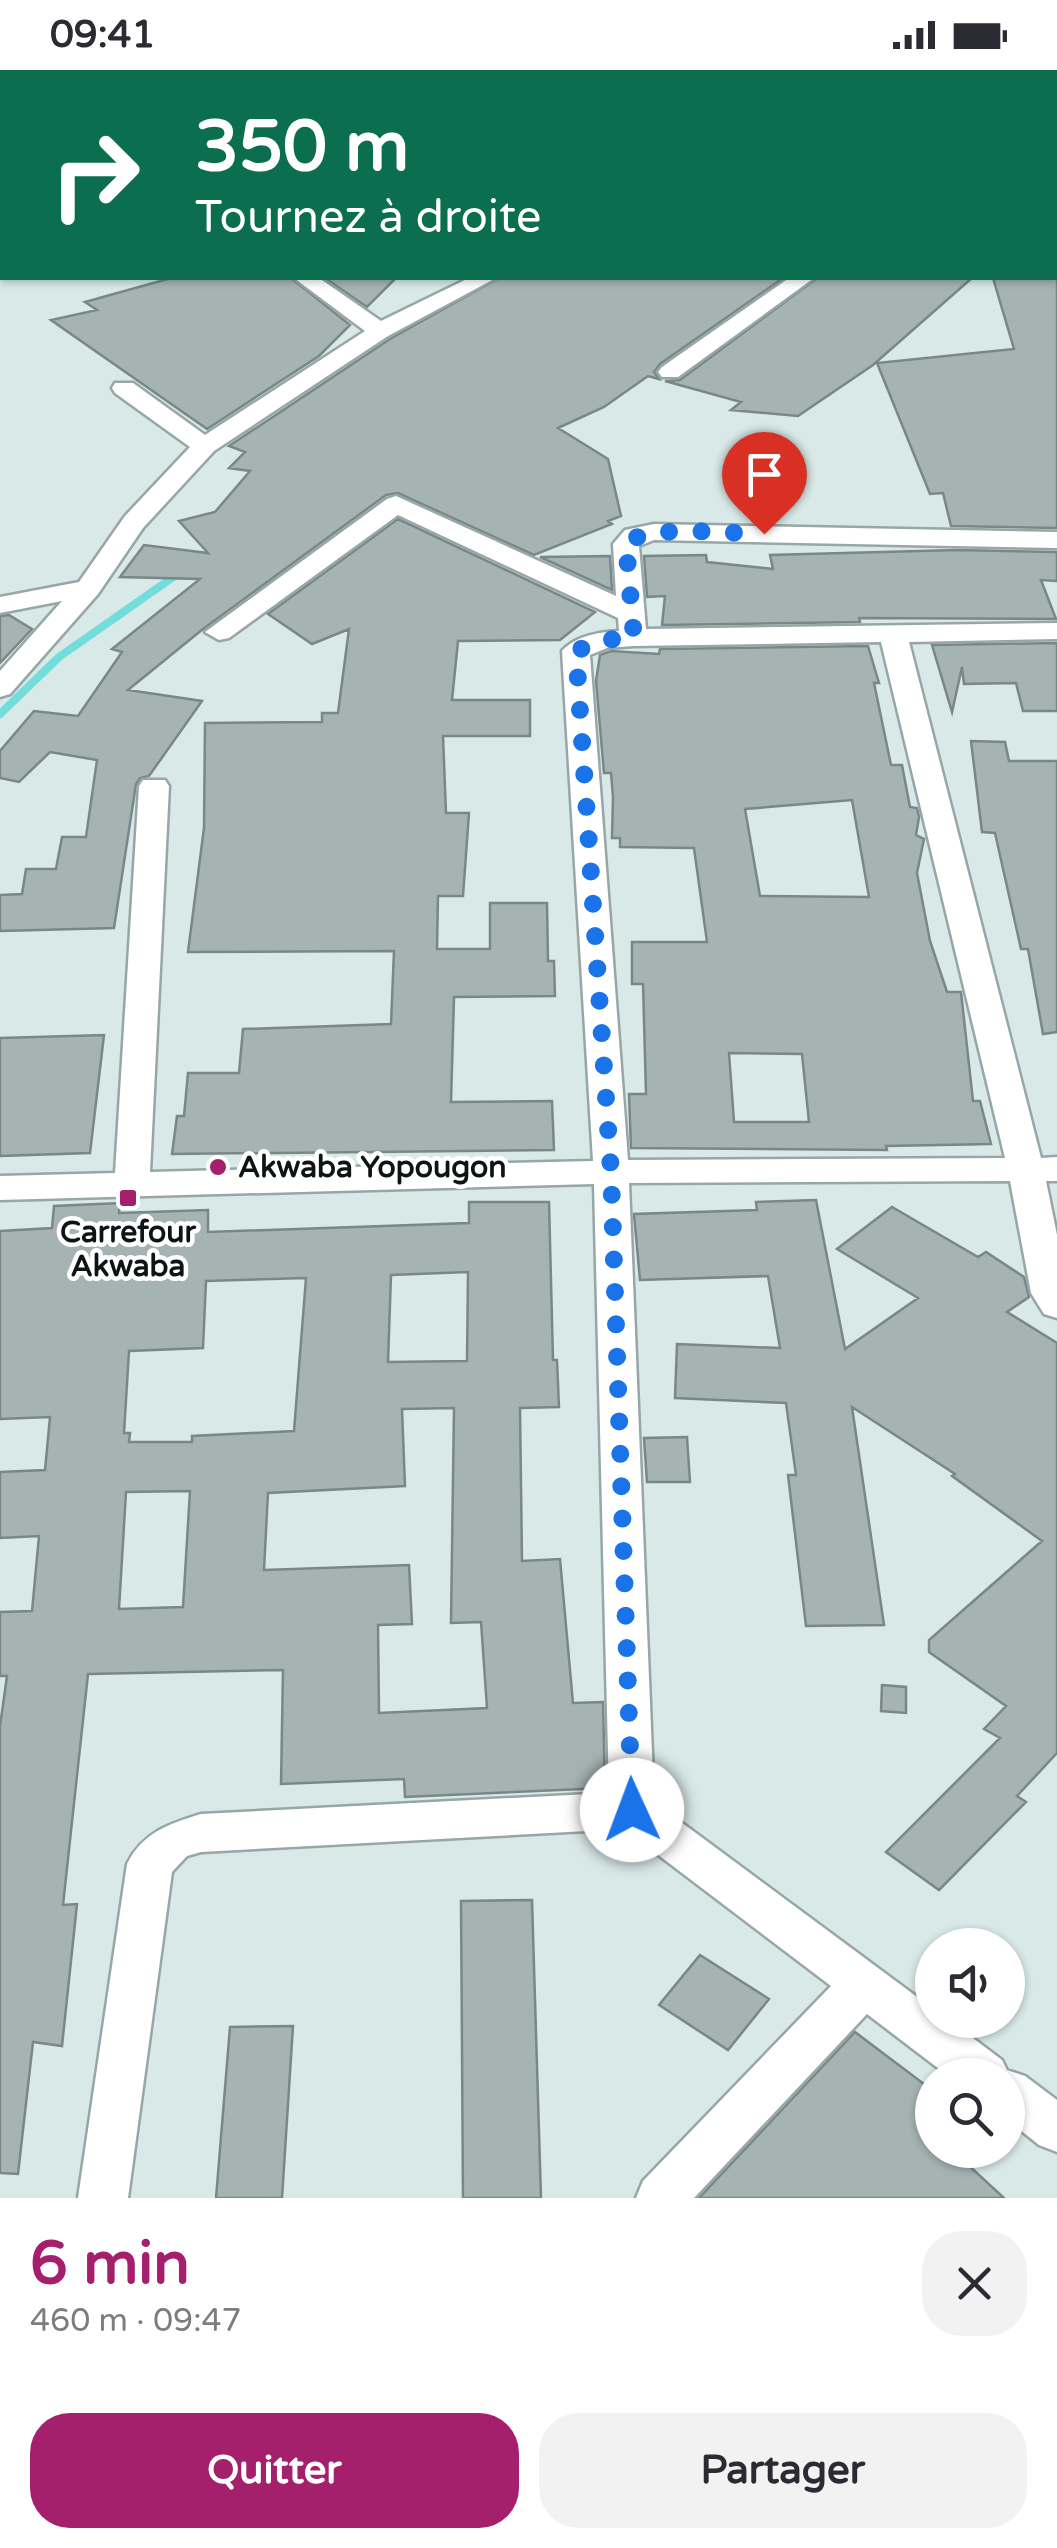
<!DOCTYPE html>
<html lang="fr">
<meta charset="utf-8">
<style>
:root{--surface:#fff;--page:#f2f2f3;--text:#2b2b33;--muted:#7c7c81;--accent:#a4206d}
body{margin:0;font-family:"Varela Round",sans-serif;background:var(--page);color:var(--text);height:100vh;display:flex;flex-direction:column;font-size:38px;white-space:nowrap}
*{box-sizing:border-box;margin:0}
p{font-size:32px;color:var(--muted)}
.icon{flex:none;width:55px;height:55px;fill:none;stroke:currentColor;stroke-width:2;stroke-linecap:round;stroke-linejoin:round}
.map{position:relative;height:2128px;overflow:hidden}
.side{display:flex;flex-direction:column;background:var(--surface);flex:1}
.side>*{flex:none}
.hud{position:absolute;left:0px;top:0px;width:1058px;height:210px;box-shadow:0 2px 8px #0004;background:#0b6e4f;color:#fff;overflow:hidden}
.fabs{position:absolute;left:915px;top:1858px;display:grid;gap:20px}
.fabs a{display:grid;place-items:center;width:110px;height:110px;border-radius:50%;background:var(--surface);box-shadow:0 2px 8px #0004;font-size:50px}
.pin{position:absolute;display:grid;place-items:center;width:85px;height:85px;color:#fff;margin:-102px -42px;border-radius:50% 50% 50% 0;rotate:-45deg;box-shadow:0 0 10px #0007}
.pin .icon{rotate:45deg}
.me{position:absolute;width:110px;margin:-55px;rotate:358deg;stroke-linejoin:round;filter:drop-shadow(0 0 8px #0008)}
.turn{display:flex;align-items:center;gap:35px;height:210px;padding:0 30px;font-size:45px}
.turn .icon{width:130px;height:130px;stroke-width:2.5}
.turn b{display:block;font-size:70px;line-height:85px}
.round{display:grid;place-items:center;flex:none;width:105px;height:105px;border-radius:40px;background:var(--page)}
.headline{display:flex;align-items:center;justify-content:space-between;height:170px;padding:0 30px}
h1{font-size:60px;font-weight:800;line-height:75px;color:var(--accent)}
.action{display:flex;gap:20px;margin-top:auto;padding:20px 30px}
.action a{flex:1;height:115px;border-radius:40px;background:var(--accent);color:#fff;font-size:40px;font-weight:800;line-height:115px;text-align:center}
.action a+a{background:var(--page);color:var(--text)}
.status{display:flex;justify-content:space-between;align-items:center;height:70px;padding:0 50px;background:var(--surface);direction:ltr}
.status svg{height:28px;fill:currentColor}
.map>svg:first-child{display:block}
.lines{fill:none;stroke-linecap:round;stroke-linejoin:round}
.stream-far1{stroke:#72dddb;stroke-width:6}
.stream{stroke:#72dddb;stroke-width:8}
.building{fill:#a5b4b3;stroke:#798787;stroke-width:2.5;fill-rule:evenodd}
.minor-casing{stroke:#97a6a6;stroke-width:5}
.minor{fill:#fff;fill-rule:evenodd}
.route{stroke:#1a73e8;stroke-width:18;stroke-dasharray:0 32.4}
.poi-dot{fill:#a4206d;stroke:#fff;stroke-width:4}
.labels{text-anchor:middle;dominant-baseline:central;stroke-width:9;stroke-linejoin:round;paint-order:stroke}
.poi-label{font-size:30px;font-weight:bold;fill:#0e1313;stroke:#fff;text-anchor:start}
</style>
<div class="status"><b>09:41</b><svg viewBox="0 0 49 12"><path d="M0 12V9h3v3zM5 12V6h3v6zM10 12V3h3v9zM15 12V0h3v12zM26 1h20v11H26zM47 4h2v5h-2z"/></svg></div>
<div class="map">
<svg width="1057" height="2128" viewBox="0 0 1057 2128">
<rect width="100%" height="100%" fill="#d9e9e8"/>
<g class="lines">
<!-- stream-far1 -->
<path class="stream-far1" d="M619,0L623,2
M955,2L959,0"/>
<!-- stream -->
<path class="stream" d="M0,644L59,587L179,503"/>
</g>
<!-- building -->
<path class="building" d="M171,208H291L350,255L319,286L207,359L51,250L97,240L85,232Z
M325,208H396L367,237Z
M499,208H783L660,294L654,302L659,309L648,306L604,337L558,358L608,389L621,446L608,451L612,454L534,485L398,423L386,425L203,559L128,620L202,631L149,706L140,708L136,714L114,858L0,861V825L22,824L26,799H56L62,767H86L97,690L50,682L19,712L0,708V681L34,641L78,646L122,582L112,579L200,509L120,507L144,475L208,483L179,451L215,442L250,401L229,398L245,382L229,376L390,269Z
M817,208H972L873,295L798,346L731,340L741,332L665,311L680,310Z
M993,208H1057V458L951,456L943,423L930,424L877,293L1014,279Z
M398,449L595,542L560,570L458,571L452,630H530V666H443L446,743H469L463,826H438L437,879H490V833H547L548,891H554L555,926L454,927L451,1032L552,1031L554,1080L172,1084L177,1046H184L188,1003H239L243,959L391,954L394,881L188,882L204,758L205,653L322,652V643H338L349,559L312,574L268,544Z
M957,480L1057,482V511L1041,510L1056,549L859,548L860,552L662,555L665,526L647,527L644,486L706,485L707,492L773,499L770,485Z
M610,486L612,520L540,487Z
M9,545L32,559L0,593V546Z
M1057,573V641H1023L1016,613L964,614L962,597L952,642L932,575Z
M868,576L879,613H874L891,695H902L910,737L917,738L919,747L916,765L924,769L917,803L930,871L947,922H961L973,1031H980L991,1074L886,1076L887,1080L631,1078L629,1024H646L643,914H632V872H707L694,778L620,777V768H612L613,727L611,703H604L596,611L600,585L611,581L659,584L660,579ZM852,730L869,827L760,826L745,739ZM729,983L802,984L809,1052H734Z
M971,671L1005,672L1009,691H1057V962L1043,964L1028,879H1021L995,763L982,762Z
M104,965L90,1083L0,1086V968Z
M816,1130L845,1279L918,1228L837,1179L892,1137L978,1187L986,1182L1024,1207L1029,1227L1007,1242L1057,1273V1683L1017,1726L1026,1732L939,1820L886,1782L1000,1668L984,1659L1006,1636L929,1582V1570L1042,1471L952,1406L955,1404L852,1337L884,1555L806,1556L788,1405H796L786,1333L675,1328L677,1274L780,1278L768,1206L640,1210L634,1144L757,1140L756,1132Z
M469,1132H549L553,1290H557L559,1337L520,1338L522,1491L560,1489L573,1633L603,1632L605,1718L405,1727L404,1709L281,1714L283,1600L88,1604L63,1835L77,1834L62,1976L33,1972L18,2104L0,2103V1656L7,1606H0V1542L32,1541L39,1466L0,1468V1402L45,1400L50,1347L0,1349V1161L52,1158L54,1136L120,1133L119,1143L208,1140V1162L469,1153ZM468,1202L467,1291L388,1292L391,1205ZM306,1208L294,1361L192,1366V1372H129L130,1363H124L129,1281L203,1278L206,1211ZM454,1338L451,1553L481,1552L487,1638L379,1643L378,1555L412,1554L409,1495L264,1500L268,1423L405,1416L402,1339ZM190,1421L183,1537L119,1539L126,1422Z
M687,1367L690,1412H647L644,1368Z
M882,1615L906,1617V1643L881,1641Z
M532,1830L541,2128H463L461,1831Z
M700,1885L769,1929L728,1980L659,1935Z
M293,1956L282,2128H216L230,1957Z
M855,1962L932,2020V2080H952L1004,2128H699Z"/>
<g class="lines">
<defs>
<path id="minor" d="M120,0H141L143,2H122Z
M315,0H336L338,2H317Z
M1057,23V35L1055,36V24Z
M0,80H2V92H0Z
M0,186H2V200H0Z
M294,208H319L381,251L469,208H496L388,266L214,381L143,458L98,524L10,624L0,627V601L62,531L0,543V527L79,512L125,446L190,377L115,323L112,318L115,313H133L205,365L365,261Z
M789,208H814L678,307H662L658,302L662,297Z
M396,426L616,526L613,474L625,460L654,454L1057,462V478L654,470L639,476L646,559L1057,553V569L909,572L1041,1088L1057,1087V1111H1046L1057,1165V1248L1044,1244L1031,1223L1010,1111L629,1113L654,1732L932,1938V1950H949L1002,1990L1007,2000L1025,2006L1057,2030V2082L1039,2075L1008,2050V2005H947L867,1944L694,2128H636L643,2111L831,1916L624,1759L201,1782L187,1786L172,1802L128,2128H78L127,1794C143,1762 169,1754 201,1744L609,1723L594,1114L0,1130V1106L115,1103L139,716L143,710H165L169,716L150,1102L593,1091L562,581C575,566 599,562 619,561L618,548L398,445L229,568L219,570L205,562L387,429ZM881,572L1005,1088L628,1090L590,585L607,578L633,576Z"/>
</defs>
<!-- minor casing -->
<use href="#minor" class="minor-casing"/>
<!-- minor -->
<use href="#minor" class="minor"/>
</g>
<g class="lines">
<!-- route -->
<path class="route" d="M632,1740L611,1102L576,581L602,570L634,568L626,474C646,453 733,464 764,464"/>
</g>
<!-- markers -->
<g class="poi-dot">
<circle cx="218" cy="1097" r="10"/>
<rect x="118" y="1118" width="20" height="20" rx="5"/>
</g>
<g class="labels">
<!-- poi labels -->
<g class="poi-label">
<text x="238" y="1097">Akwaba Yopougon</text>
<text x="128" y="1162" text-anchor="middle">Carrefour<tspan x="128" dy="34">Akwaba</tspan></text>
</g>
</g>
</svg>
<div class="fabs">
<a><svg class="icon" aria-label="sound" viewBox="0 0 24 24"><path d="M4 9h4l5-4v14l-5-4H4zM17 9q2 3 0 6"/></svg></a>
<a><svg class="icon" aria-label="search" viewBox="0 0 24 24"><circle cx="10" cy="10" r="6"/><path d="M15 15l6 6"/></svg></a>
</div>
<div class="pin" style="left:764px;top:464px;background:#d93025"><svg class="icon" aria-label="arrive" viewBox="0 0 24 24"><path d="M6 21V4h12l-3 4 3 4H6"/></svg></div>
<svg class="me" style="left:632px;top:1740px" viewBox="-20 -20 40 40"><circle r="19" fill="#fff"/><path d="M0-13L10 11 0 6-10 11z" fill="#1a73e8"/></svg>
<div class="hud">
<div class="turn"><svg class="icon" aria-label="right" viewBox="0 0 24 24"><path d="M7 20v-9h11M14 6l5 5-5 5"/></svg><div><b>350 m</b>Tournez à droite</div></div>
</div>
</div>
<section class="side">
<div class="headline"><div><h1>6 min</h1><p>460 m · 09:47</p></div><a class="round"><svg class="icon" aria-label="close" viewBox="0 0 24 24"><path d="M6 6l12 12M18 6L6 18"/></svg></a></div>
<div class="action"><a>Quitter</a><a>Partager</a></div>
</section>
